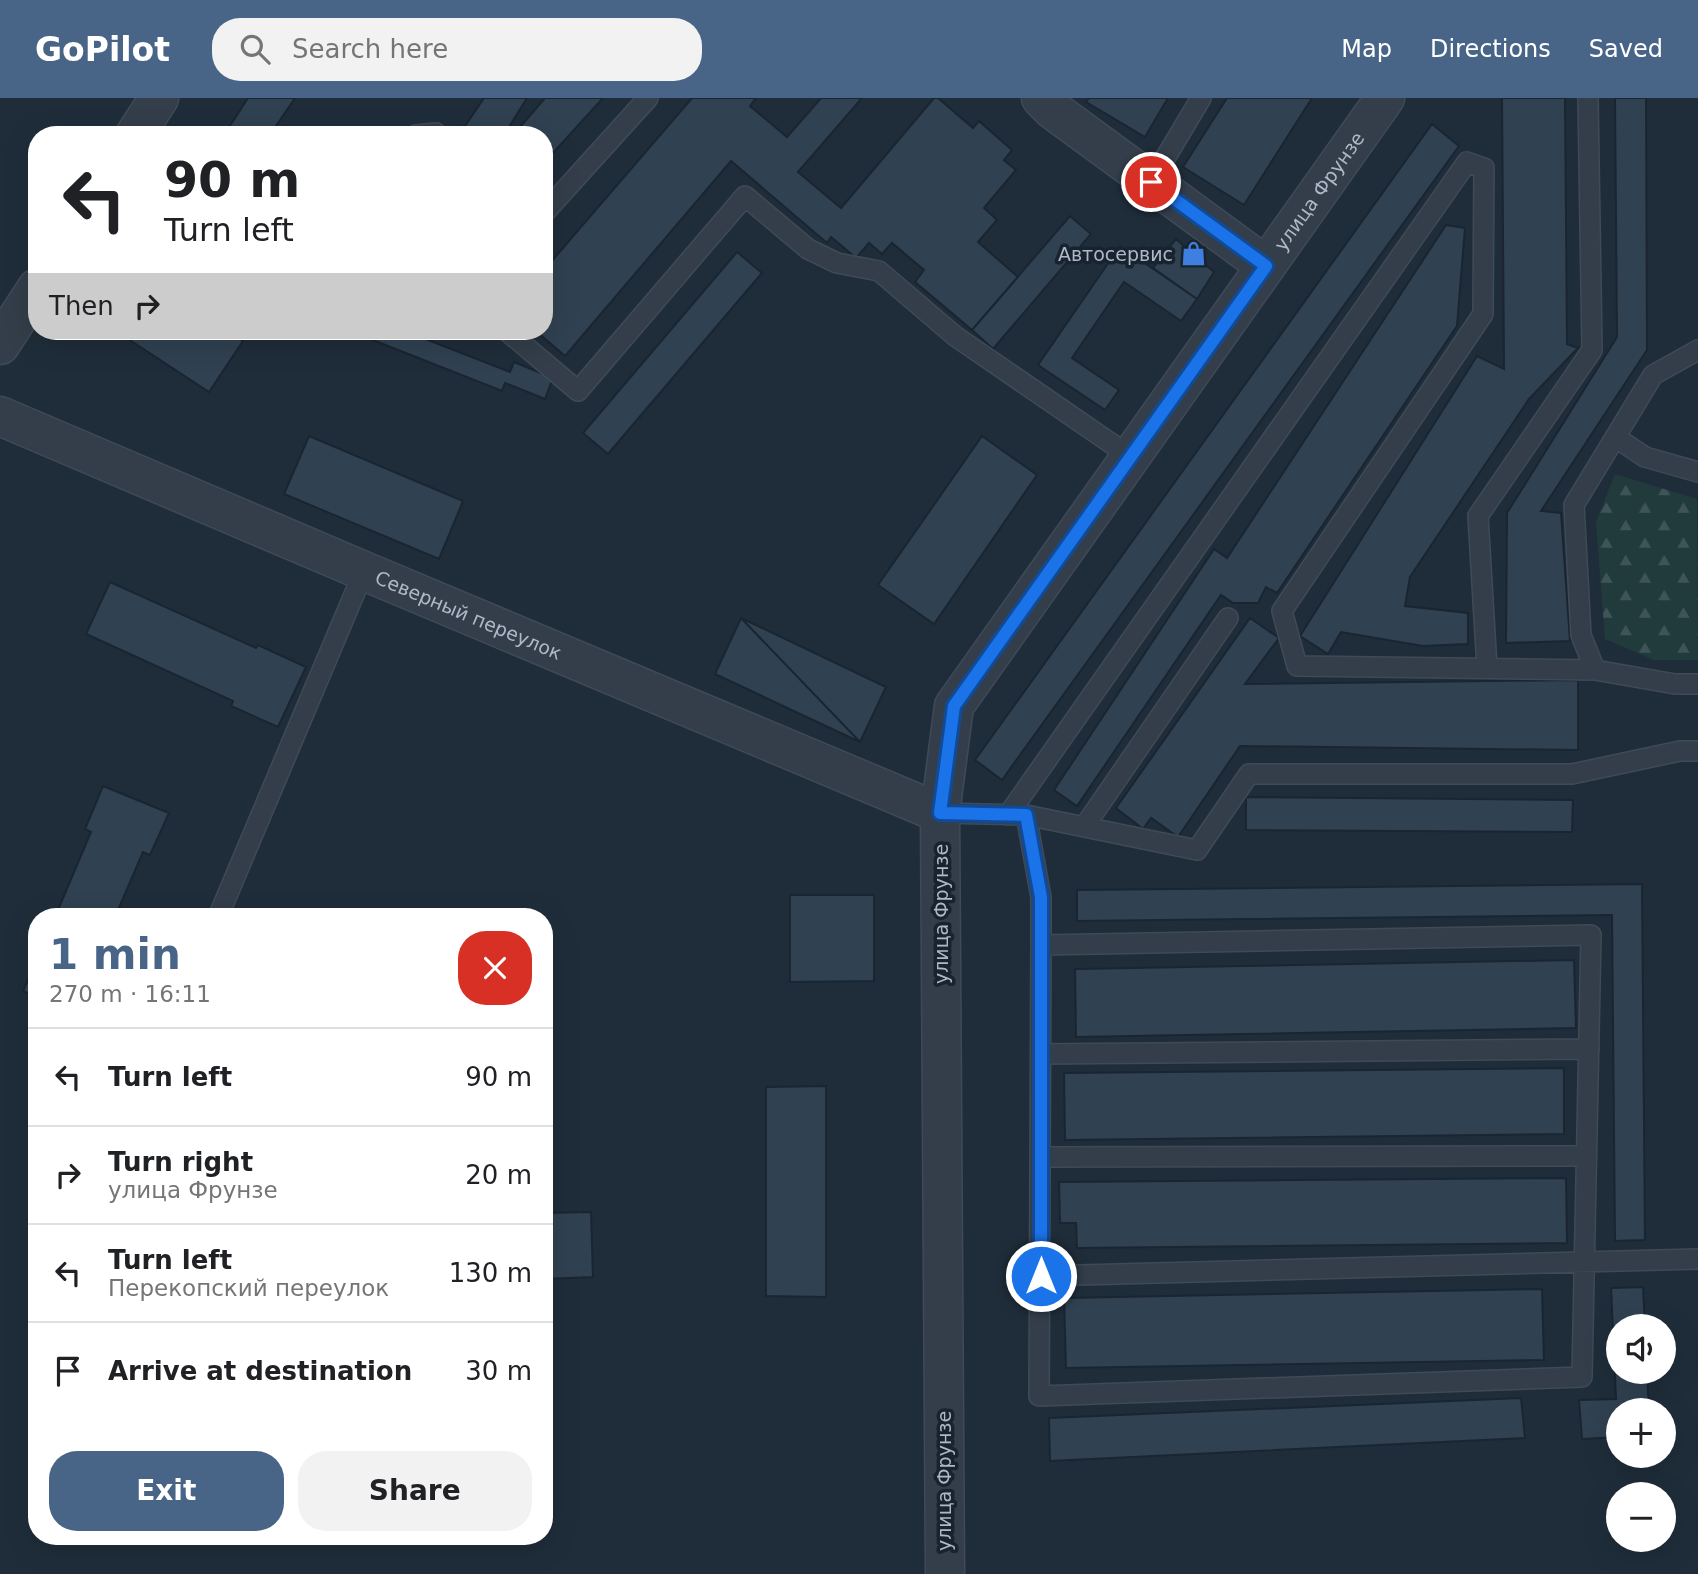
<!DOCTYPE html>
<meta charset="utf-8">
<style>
:root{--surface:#fff;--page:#f2f2f2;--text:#202124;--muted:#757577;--line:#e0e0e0;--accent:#486587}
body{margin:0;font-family:"DejaVu Sans",sans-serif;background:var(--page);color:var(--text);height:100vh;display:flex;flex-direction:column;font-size:26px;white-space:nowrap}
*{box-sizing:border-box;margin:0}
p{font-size:23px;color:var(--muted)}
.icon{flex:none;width:38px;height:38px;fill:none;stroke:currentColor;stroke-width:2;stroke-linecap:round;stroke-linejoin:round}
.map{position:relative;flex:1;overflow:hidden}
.side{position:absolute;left:28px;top:810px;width:525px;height:637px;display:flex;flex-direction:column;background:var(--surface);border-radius:28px;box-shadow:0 7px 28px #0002}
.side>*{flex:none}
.guide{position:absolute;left:28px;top:28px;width:525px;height:214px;border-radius:28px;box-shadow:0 7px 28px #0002;background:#fff;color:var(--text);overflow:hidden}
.fabs{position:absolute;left:1606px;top:1216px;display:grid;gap:14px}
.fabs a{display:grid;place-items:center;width:70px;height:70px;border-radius:50%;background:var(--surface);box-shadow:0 7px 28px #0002;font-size:35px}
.pin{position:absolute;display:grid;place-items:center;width:60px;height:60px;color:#fff;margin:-30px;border:4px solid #fff;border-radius:50%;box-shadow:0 2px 7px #0007}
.me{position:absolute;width:77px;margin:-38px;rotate:0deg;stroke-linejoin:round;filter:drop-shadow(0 0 5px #0008)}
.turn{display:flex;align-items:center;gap:24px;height:147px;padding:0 21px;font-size:32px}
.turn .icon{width:91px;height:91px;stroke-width:2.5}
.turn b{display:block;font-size:49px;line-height:60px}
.then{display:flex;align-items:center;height:66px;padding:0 21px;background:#0003;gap:14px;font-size:26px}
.round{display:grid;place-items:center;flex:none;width:74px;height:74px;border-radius:28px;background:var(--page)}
.head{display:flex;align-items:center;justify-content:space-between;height:119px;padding:0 21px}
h1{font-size:42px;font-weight:600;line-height:52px;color:var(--accent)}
.cta{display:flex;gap:14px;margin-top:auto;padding:14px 21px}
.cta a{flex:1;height:80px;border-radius:28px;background:var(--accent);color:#fff;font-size:28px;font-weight:600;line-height:80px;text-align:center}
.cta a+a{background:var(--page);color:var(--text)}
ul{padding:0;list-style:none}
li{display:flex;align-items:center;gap:21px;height:98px;padding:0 21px;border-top:2px solid var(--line)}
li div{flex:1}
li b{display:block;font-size:26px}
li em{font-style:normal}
header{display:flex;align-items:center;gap:42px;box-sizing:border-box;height:98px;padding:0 35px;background:var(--accent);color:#fff}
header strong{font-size:33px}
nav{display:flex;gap:38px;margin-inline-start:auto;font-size:24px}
.search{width:490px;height:63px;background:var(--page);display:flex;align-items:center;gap:18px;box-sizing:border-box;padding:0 24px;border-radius:28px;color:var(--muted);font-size:26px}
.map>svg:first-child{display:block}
.forest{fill:url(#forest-firs)}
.building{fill:#304151;stroke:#1a2531;stroke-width:2}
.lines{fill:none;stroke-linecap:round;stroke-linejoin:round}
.service-casing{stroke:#3f4a57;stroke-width:22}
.minor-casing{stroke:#3f4a57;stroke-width:41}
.tertiary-casing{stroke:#3f4a57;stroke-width:41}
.service{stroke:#333e4a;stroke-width:19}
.minor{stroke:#333e4a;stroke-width:38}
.tertiary{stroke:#333e4a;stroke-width:38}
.route-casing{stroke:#114b97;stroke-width:18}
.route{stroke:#1a73e8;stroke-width:12}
.labels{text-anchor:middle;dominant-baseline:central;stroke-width:7;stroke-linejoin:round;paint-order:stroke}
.street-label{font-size:19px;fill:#adb9c7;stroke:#18232f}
.poi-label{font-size:19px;fill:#adb9c7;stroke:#18232f;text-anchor:end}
</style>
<header>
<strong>GoPilot</strong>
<div class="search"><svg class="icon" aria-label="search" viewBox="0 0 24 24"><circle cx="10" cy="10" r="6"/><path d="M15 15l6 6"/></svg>Search here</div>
<nav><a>Map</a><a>Directions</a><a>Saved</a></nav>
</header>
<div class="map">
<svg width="1698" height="1476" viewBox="0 0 1698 1476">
<defs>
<pattern id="forest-firs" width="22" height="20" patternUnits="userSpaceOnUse" patternTransform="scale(1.75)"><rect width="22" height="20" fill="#213a3b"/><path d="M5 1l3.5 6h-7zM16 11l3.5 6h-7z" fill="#3f5456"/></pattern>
</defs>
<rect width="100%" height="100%" fill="#1f2d3a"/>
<!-- forest -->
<path class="forest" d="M1615,376L1697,401L1698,562H1654L1605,541L1596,424Z"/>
<!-- building -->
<path class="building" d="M248,0H295L270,37H224Z
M484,0H527L504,37H459Z
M545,0H603L544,65V37H513Z
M692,0H756L750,8L787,39L821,0H862L798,74L841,110L934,0H938L973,30L979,23L1012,52L1004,62L1016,72L984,110L997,122L978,144L1018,179L972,232L915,184L924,172L892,145L882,156L869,145L856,160L831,139L827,145L731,63L565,258L536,233H544V172Z
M1089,0H1168L1145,39L1086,4Z
M1227,0H1312L1244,107L1183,69Z
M1502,0H1565L1567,246L1578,250L1529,301L1410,479L1405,508L1468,515V546L1423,548L1341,534L1328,556L1300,538L1477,258L1504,271Z
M1615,0H1646L1647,252L1541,413L1561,415L1570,543L1506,545L1507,415L1617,239Z
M1432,26L1459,48L1002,682L975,662Z
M1070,118L1091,136L993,251L972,232Z
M1446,127L1465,130L1457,228L1277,495L1266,489L1258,505H1233L1221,497L1077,708L1054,692L1214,451L1227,460Z
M1176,141L1214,174L1197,201L1153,170Z
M1120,148L1197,201L1181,223L1124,184L1072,260L1119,292L1105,312L1038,267Z
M737,154L762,175L608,356L583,335Z
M116,233H227L243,243L209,294Z
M350,233H405L510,274L514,264L553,280L545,301L505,285L502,293Z
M309,338L463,403L439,461L284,396Z
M982,338L1037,377L934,526L878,487Z
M110,484L256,550L258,547L306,569L278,629L231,608L233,603L86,536Z
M741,520L860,644L715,576Z
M741,520L886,589L860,644Z
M1250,520L1279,540L1245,586L1578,582V652L1240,648L1178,739L1151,720L1143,731L1116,710Z
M103,688L169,715L150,757L143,754L115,819H55L91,734L85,731Z
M1246,699L1573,702L1572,734L1246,732Z
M1642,786L1645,1142L1615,1143L1612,817L1077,823V792Z
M790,797H874V883L790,884Z
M294,813L307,819H291Z
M37,861V899L23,893Z
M1574,862L1576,930L1076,939L1075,871Z
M1564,970V1036L1065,1042L1064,975Z
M826,988V1199L766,1198V989Z
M1566,1080L1567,1145L1077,1150L1076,1125H1060L1059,1084Z
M591,1114L593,1179L544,1181V1115Z
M1643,1189L1645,1228H1619V1274H1647L1649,1312H1619V1339L1582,1341L1579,1302L1616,1301L1611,1190Z
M1542,1191L1544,1262L1066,1270L1064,1200Z
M1521,1300L1525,1340L1050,1363L1049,1320Z"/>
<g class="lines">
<defs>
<path id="service" d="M416,37L436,35
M1151,84L1201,0
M544,115L648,0
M507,233L578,293L745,98L808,151L837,165L879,173L955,238L1131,359
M1615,339L1645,359L1698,374
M1487,570L1478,418L1592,252L1588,0
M1595,572L1581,537L1574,407L1653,277L1698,252
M940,715L1026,717L1041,799V847
M1008,717L1467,64L1484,70L1483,216L1282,513L1297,568L1595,572L1675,586H1698
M1026,717L1197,752L1249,676H1572L1680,653H1698
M1084,729L1228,520
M218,819L364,473
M1591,837L1582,1279L1039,1298L1041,847Z
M1041,956L1589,951
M1041,1059L1586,1058
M1041,1178L1698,1161"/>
<g id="minor">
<path d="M1041,0L1053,12L1266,168"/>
<path id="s1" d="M0,318L364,473L940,715"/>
<path id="s2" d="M945,1476L940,715L954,608L1385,0"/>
</g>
<path id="tertiary" d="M135,37L159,0
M0,247L37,190"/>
</defs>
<!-- service casing -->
<use href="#service" class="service-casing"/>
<!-- minor casing -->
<use href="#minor" class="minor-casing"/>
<!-- tertiary casing -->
<use href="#tertiary" class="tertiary-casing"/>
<!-- service -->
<use href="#service" class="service"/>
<!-- minor -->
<use href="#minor" class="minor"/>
<!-- tertiary -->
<use href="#tertiary" class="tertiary"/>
</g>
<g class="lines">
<defs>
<path id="route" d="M1041,1178V799L1026,717L940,715L954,608L1266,168L1151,84"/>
</defs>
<!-- route casing -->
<use href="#route" class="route-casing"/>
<!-- route -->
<use href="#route" class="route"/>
</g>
<!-- icons -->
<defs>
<symbol id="shop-bare" viewBox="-9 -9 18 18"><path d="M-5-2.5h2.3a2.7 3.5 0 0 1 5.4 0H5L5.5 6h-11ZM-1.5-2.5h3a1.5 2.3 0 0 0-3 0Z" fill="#3f7fe0" stroke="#18232f" stroke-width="2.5" paint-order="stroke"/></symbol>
</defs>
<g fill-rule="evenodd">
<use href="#shop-bare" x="1176" y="138" width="35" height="35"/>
</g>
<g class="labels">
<!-- street labels -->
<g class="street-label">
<text stroke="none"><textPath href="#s2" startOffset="1500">улица Фрунзе</textPath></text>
<text stroke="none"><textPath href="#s1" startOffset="509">Северный переулок</textPath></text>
<text transform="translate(941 816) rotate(-90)">улица Фрунзе</text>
<text transform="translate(944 1383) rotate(-90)">улица Фрунзе</text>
</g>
<!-- poi labels -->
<g class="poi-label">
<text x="1173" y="156">Автосервис</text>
</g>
</g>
</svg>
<div class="fabs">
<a><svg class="icon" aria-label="sound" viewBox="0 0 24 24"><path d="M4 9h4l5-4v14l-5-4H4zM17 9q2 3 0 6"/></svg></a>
<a>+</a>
<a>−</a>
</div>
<div class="pin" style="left:1151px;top:84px;background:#d93025"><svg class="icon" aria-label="arrive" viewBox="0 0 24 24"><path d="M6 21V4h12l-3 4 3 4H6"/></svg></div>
<svg class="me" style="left:1041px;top:1178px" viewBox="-20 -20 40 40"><circle r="17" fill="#1a73e8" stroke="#fff" stroke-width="3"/><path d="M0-11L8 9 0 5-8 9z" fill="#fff"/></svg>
<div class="guide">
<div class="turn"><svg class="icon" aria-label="left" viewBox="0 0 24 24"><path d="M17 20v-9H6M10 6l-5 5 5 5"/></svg><div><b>90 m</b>Turn left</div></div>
<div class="then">Then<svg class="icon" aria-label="right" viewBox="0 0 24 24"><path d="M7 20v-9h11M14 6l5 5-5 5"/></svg></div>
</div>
<section class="side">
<div class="head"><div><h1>1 min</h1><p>270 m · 16:11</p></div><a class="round" style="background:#d93025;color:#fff"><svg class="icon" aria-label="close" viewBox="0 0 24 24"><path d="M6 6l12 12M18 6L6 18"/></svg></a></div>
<ul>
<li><svg class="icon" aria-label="left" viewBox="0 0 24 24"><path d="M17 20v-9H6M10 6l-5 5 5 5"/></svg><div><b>Turn left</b></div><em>90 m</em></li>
<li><svg class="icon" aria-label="right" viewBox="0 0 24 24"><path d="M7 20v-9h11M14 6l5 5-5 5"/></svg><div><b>Turn right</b><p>улица Фрунзе</p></div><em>20 m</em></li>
<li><svg class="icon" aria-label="left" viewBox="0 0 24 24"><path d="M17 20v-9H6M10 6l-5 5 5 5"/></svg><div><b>Turn left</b><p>Перекопский переулок</p></div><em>130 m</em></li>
<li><svg class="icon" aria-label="arrive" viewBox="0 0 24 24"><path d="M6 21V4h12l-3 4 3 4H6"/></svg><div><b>Arrive at destination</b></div><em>30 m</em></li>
</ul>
<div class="cta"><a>Exit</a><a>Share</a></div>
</section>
</div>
